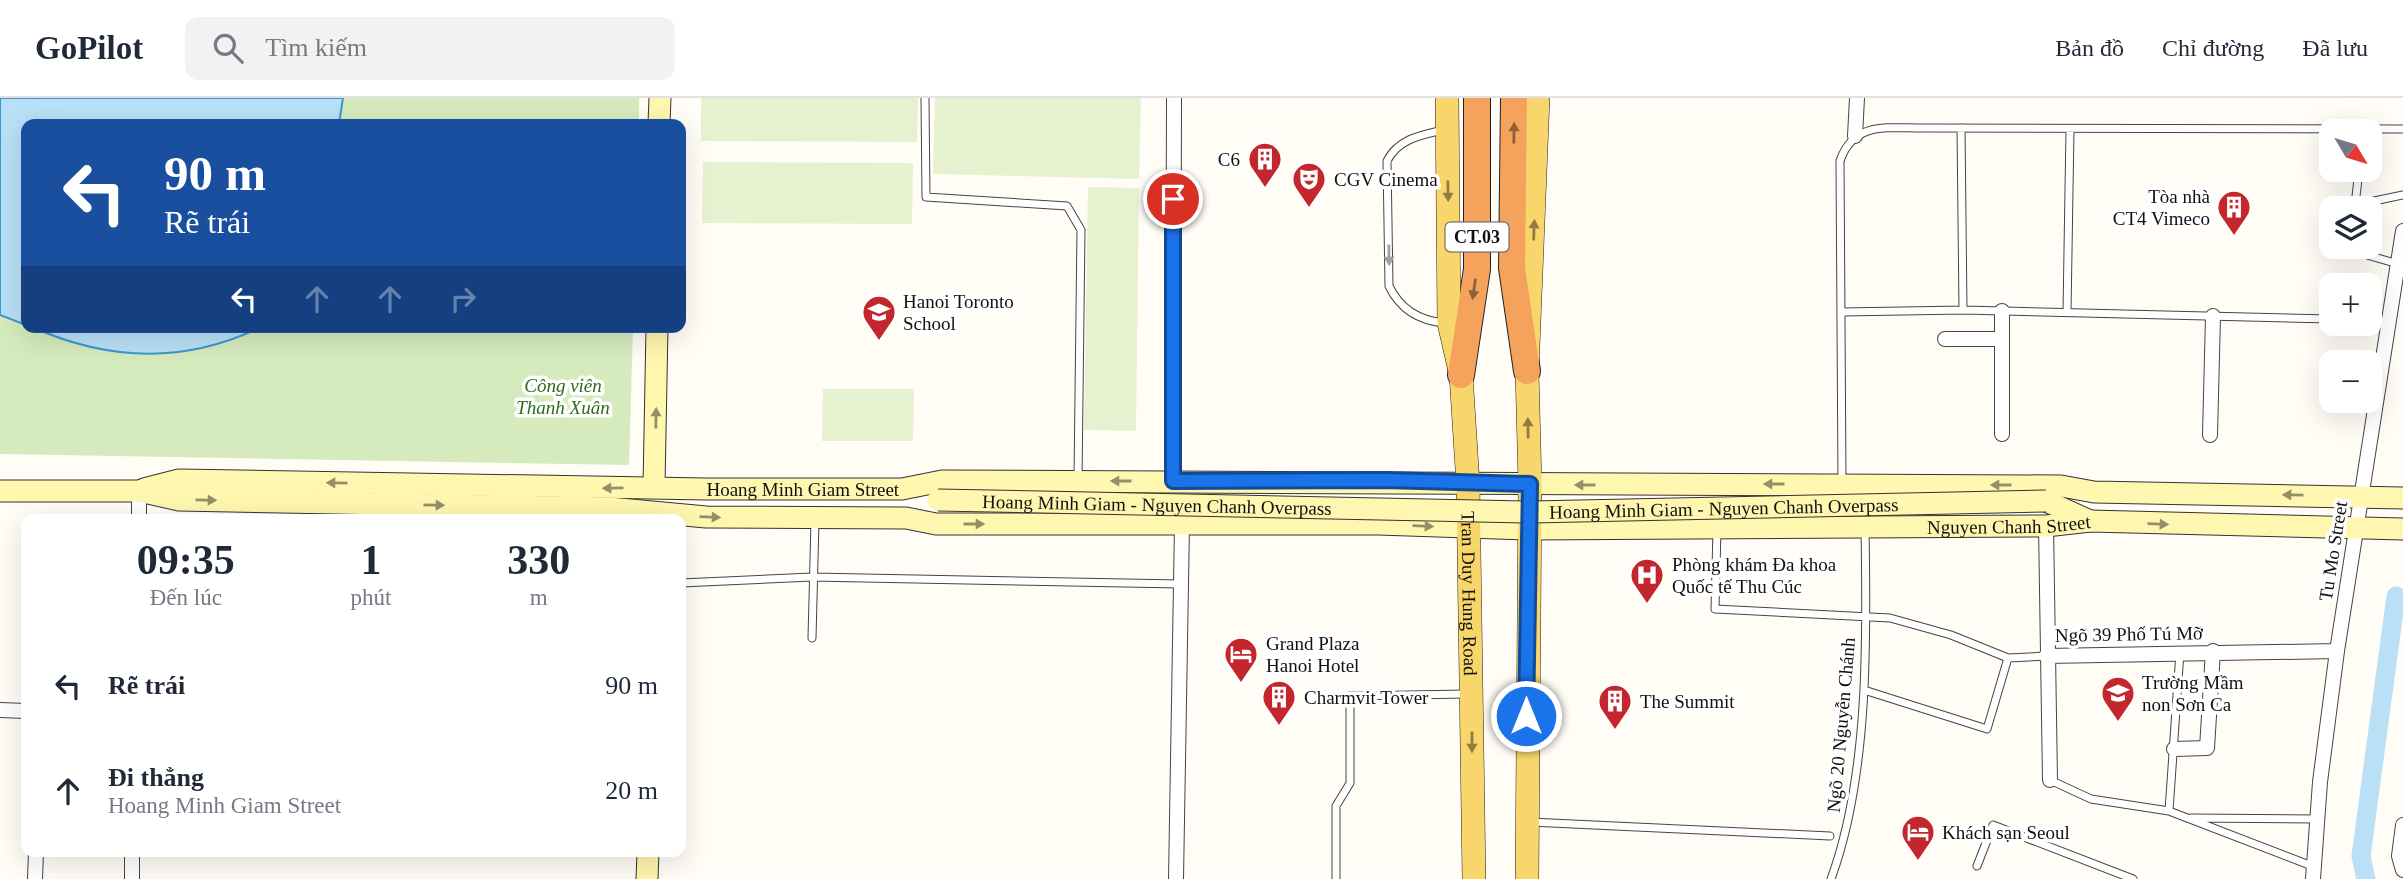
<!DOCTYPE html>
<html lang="vi">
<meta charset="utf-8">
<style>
:root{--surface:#fff;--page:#f2f2f3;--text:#1f2937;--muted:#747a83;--line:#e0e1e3}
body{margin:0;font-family:Georgia,serif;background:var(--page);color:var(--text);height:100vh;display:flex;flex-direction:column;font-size:26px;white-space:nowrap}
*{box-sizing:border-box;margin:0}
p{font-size:23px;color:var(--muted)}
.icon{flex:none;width:38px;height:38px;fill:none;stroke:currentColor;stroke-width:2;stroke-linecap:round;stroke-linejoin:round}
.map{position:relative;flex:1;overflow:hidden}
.sheet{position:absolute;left:21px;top:416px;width:665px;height:343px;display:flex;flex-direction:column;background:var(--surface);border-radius:14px;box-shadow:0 7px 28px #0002}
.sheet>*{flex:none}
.banner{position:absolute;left:21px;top:21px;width:665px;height:214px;border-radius:14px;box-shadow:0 7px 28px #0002;background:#1a4fa0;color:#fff;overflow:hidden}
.needle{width:46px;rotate:128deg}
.controls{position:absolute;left:2319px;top:21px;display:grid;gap:14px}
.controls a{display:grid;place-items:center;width:63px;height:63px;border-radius:14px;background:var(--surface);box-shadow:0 7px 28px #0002;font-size:35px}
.pin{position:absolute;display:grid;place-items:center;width:60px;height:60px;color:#fff;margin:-30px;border:4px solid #fff;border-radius:50%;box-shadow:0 2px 7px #0007}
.me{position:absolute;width:77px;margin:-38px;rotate:0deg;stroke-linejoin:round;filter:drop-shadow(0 0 5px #0008)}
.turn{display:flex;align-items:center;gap:24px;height:147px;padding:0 28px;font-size:32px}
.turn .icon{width:91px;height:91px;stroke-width:2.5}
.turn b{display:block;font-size:49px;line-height:60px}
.lanes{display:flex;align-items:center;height:66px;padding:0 28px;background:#0003;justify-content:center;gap:35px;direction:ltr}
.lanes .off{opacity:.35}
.eta{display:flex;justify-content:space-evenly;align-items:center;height:119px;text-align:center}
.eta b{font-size:42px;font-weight:800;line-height:49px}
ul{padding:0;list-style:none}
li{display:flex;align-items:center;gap:21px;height:105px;padding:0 28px}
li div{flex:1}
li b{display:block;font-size:26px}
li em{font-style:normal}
header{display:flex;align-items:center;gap:42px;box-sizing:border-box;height:98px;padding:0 35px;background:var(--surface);border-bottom:2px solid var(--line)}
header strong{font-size:33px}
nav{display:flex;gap:38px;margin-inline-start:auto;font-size:24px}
.search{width:490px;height:63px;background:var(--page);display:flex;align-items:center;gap:18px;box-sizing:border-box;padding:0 24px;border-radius:14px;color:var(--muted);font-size:26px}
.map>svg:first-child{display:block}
.green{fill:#d5ebbd}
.pitch{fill:#e6f2cf}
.water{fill:#b9e0f7;stroke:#3f96cf;stroke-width:2}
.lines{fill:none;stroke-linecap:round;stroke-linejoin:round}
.canal{stroke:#b9e0f7;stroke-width:19}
.lane-casing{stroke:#444;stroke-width:9}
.street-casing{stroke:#444;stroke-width:16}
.secondary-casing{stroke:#333;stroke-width:23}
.primary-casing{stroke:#222;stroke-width:24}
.highway-casing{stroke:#222;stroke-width:28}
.lane{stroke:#fff;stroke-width:7}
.street{stroke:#fff;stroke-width:14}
.secondary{stroke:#fff6b0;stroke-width:21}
.primary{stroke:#f9d66b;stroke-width:23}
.highway{stroke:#f5a25d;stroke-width:26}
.secondary-bridge-casing{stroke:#333;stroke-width:23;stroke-linecap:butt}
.secondary-bridge{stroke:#fff6b0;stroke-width:21}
.oneway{fill:#8e613b}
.oneway2{fill:#917d42}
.oneway3{fill:#a0a0a0}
.oneway4{fill:#948f68}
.route-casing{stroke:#114b97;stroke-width:18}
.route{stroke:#1a73e8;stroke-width:12}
.labels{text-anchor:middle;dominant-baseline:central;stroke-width:7;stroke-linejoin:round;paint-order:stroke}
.shield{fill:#fff;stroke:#585858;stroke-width:2}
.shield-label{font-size:18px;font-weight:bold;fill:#111}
.poi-label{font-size:19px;fill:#111;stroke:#fff;text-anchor:start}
.park-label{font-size:19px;font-style:italic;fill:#2f6b1f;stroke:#fff}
.street-label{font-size:19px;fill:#111;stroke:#fff}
</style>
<header>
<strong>GoPilot</strong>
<div class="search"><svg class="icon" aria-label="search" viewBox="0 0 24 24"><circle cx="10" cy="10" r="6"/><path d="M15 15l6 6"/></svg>Tìm kiếm</div>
<nav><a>Bản đồ</a><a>Chỉ đường</a><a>Đã lưu</a></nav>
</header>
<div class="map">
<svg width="2403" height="781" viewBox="0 0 2403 781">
<rect width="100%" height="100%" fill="#fffdf5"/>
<!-- green -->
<path class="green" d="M0,0H639V26H26V229H633L629,367L0,356Z"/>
<!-- pitch -->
<path class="pitch" d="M701,0H918L917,44L701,43Z
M935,0H1141L1139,81L933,76Z
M703,64L913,65L912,126L702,125Z
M1088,89L1139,90L1136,333L1084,332Z
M823,291H914L913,343H822Z"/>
<!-- water -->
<path class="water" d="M0,0H343L339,26H26V227L0,217Z
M32,229H261C185,266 108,263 32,229Z"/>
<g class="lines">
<!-- canal -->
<path class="canal" d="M2366,781L2361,758L2396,498"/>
<defs>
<path id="lane" d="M925,0L926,99L1067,108L1081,132L1078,381
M1961,30L1963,212
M1443,32C1421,37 1398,41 1387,63L1389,188C1400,211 1420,223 1445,225
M2355,107L2359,72
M2355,110V107L2403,97
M2351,149L2350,152L2398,166
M1842,214L1963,212L2331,221
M2067,214L2070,31
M2370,222L2389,223
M1842,385L1840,63C1854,21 1891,31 1928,30L2403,31
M1717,431L1715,511L1890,520L1951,537L2008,560L2046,558
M681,485L812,479L1180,486
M812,540L815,423
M2180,554L2169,713L2312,768
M1864,592L1987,631L2008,560
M2050,682L2091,701L2169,713
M2191,720L2317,721
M1530,724L1830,738
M1977,768L1993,727L2133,781
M1336,781V708L1350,685V598L1467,596
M1831,781C1869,678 1867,540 1865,431"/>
<path id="street" d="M1855,38L1857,0
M2002,213V336
M1945,241H2002
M2210,337L2213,218
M1173,383L1174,0
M139,393V422
M2046,428L2050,682
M2046,558L2337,553
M0,612L26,613
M2174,651L2207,650L2213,553
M2403,727L2399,758L2403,772
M35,781L36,754
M132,781V754
M1176,781L1182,426
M2313,781L2320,684L2337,553L2403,133"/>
<g id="secondary">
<path d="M659,26L660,0"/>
<path d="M654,388L657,229"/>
<path id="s1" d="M144,391L179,382L706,391H902L942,383L2061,388L2094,394L2403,400"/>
<path id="s2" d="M0,393H139L179,402L609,410L706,419L906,420L936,426H1378L1529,431L2046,428L2090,423L2403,431"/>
<path d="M2046,403L2090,423"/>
<path d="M647,781L648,754"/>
</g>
<g id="primary">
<path id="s3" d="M1447,0L1449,225L1461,277L1468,386L1474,781"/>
<path d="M1527,781L1530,386L1527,273L1538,0"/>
</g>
<path id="highway" d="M1514,0L1512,170L1527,273
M1461,277L1477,171V0"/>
</defs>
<!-- lane casing -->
<use href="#lane" class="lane-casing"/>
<!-- street casing -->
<use href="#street" class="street-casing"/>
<!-- secondary casing -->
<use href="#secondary" class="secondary-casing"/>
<!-- primary casing -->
<use href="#primary" class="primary-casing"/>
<!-- highway casing -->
<use href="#highway" class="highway-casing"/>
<!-- lane -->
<use href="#lane" class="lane"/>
<!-- street -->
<use href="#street" class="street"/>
<!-- secondary -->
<use href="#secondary" class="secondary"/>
<!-- primary -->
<use href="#primary" class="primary"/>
<!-- highway -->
<use href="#highway" class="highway"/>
<defs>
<g id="secondary-bridge">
<path id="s4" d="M938,402L1532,414L2046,403"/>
</g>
</defs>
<!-- secondary-bridge casing -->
<use href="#secondary-bridge" class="secondary-bridge-casing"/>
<!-- secondary-bridge -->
<use href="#secondary-bridge" class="secondary-bridge"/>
</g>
<!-- one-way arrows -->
<defs><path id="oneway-solid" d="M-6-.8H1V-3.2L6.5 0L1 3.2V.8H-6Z" transform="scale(1.75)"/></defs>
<g class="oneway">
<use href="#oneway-solid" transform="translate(1514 35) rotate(-89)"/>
<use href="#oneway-solid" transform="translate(1474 191) rotate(98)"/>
</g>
<g class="oneway2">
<use href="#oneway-solid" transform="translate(1448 93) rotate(89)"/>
<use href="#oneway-solid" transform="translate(1534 132) rotate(-88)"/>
<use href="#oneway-solid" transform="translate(1528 330) rotate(-91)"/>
<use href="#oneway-solid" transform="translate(1472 644) rotate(90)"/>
</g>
<use class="oneway3" href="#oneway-solid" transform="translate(1389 157) rotate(89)"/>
<g class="oneway4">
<use href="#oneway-solid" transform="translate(656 320) rotate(-89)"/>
<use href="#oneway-solid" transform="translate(1121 383) rotate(-180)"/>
<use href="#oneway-solid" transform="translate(337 385) rotate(-179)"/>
<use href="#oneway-solid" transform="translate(1774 386) rotate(180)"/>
<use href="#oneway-solid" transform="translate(1585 387) rotate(-180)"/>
<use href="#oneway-solid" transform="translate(2001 387) rotate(-180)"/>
<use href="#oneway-solid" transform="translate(613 390) rotate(179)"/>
<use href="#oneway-solid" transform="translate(2293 397) rotate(-179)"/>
<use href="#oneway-solid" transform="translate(206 402) rotate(1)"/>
<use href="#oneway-solid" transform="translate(434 407) rotate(1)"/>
<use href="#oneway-solid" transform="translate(710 419) rotate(2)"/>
<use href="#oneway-solid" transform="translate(974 426)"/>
<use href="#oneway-solid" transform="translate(2158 426) rotate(2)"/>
<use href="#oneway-solid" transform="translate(1423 428) rotate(2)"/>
</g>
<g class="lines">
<defs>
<path id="route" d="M1173,101V383L1385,382L1530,386L1526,618"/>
</defs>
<!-- route casing -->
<use href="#route" class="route-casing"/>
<!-- route -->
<use href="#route" class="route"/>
</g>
<!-- icons -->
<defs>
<symbol id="building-pin" viewBox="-11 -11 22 30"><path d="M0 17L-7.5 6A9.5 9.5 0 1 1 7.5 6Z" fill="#c4262e" stroke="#fff"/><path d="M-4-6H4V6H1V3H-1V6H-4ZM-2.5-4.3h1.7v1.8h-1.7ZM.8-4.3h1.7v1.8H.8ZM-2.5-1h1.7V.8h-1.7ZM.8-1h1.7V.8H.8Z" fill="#fff"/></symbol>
<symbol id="theatre-pin" viewBox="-11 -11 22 30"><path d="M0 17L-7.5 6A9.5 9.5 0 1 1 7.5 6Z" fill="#c4262e" stroke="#fff"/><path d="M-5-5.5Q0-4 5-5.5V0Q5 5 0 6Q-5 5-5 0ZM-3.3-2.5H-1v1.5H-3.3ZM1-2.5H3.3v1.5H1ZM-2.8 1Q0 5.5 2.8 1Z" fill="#fff"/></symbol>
<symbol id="school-pin" viewBox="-11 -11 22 30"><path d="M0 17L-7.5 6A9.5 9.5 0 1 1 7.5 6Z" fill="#c4262e" stroke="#fff"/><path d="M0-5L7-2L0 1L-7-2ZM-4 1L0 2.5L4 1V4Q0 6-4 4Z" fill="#fff"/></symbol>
<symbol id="hospital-pin" viewBox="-11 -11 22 30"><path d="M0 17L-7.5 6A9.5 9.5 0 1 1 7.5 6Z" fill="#c4262e" stroke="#fff"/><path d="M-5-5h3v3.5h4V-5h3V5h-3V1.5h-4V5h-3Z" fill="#fff"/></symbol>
<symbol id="hotel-pin" viewBox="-11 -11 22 30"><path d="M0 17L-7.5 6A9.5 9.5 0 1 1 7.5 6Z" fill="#c4262e" stroke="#fff"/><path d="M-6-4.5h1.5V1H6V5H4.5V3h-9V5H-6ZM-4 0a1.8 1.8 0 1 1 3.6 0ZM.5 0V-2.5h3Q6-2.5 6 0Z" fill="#fff"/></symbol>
</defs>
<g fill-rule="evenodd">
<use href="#building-pin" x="1246" y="42" width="38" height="52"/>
<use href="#theatre-pin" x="1290" y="62" width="38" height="52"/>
<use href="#building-pin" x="2215" y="90" width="38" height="52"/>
<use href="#school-pin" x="860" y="195" width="38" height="52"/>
<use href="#hospital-pin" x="1628" y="458" width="38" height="52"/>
<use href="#hotel-pin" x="1222" y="537" width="38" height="52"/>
<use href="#school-pin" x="2099" y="576" width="38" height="52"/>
<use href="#building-pin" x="1260" y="580" width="38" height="52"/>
<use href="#building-pin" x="1596" y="584" width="38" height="52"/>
<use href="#hotel-pin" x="1899" y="715" width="38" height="52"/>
</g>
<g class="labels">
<!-- shield labels -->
<rect class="shield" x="1445.5" y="124.5" width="63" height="29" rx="5"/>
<g class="shield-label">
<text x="1477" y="139">CT.03</text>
</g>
<!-- poi labels -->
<g class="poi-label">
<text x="1240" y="61" text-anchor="end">C6</text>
<text x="1334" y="81">CGV Cinema</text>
<text x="2210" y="98" text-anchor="end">Tòa nhà<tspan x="2210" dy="22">CT4 Vimeco</tspan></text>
<text x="903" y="203">Hanoi Toronto<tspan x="903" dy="22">School</tspan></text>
<text x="1672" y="466">Phòng khám Đa khoa<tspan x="1672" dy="22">Quốc tế Thu Cúc</tspan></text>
<text x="1266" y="545">Grand Plaza<tspan x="1266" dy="22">Hanoi Hotel</tspan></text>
<text x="2142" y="584">Trường Mầm<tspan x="2142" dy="22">non Sơn Ca</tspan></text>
<text x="1304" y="599">Charmvit Tower</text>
<text x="1640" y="603">The Summit</text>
<text x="1942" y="734">Khách sạn Seoul</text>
</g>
<!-- park labels -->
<g class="park-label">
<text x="563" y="287">Công viên<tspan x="563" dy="22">Thanh Xuân</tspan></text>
</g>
<!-- street labels -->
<g class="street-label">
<text stroke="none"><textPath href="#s1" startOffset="660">Hoang Minh Giam Street</textPath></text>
<text stroke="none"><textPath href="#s4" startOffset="219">Hoang Minh Giam - Nguyen Chanh Overpass</textPath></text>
<text stroke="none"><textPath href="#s4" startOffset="786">Hoang Minh Giam - Nguyen Chanh Overpass</textPath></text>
<text stroke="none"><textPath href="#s2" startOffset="2011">Nguyen Chanh Street</textPath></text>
<text transform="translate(2333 453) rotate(-81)">Tu Mo Street</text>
<text stroke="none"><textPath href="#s3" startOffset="497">Tran Duy Hung Road</textPath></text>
<text transform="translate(2129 536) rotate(-1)">Ngõ 39 Phố Tú Mỡ</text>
<text transform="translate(1841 627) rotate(-85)">Ngõ 20 Nguyễn Chánh</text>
</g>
</g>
</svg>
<div class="controls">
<a><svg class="needle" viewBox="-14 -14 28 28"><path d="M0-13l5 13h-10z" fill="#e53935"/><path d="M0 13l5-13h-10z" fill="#747a83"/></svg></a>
<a><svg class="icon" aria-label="layers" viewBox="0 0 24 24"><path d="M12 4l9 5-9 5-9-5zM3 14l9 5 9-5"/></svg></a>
<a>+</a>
<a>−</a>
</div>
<div class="pin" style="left:1173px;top:101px;background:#d93025"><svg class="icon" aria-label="arrive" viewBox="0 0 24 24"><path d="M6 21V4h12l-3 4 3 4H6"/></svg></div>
<svg class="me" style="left:1526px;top:618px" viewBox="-20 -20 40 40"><circle r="17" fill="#1a73e8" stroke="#fff" stroke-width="3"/><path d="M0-11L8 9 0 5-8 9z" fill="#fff"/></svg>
<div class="banner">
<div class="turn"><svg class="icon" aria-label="left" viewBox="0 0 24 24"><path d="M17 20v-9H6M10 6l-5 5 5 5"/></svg><div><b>90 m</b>Rẽ trái</div></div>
<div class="lanes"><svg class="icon" aria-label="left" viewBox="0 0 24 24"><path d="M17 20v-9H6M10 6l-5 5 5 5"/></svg><svg class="icon off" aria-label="ahead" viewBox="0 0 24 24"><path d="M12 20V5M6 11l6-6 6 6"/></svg><svg class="icon off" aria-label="ahead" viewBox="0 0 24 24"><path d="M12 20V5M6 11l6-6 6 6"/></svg><svg class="icon off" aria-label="right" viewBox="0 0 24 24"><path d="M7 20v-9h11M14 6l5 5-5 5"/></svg></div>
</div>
<section class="sheet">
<div class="eta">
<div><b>09:35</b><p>Đến lúc</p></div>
<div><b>1</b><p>phút</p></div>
<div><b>330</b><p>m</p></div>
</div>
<ul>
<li><svg class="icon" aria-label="left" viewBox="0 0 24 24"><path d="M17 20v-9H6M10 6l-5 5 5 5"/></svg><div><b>Rẽ trái</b></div><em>90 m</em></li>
<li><svg class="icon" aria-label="ahead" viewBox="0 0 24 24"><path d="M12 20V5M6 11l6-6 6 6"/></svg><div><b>Đi thẳng</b><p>Hoang Minh Giam Street</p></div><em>20 m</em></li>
</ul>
</section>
</div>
